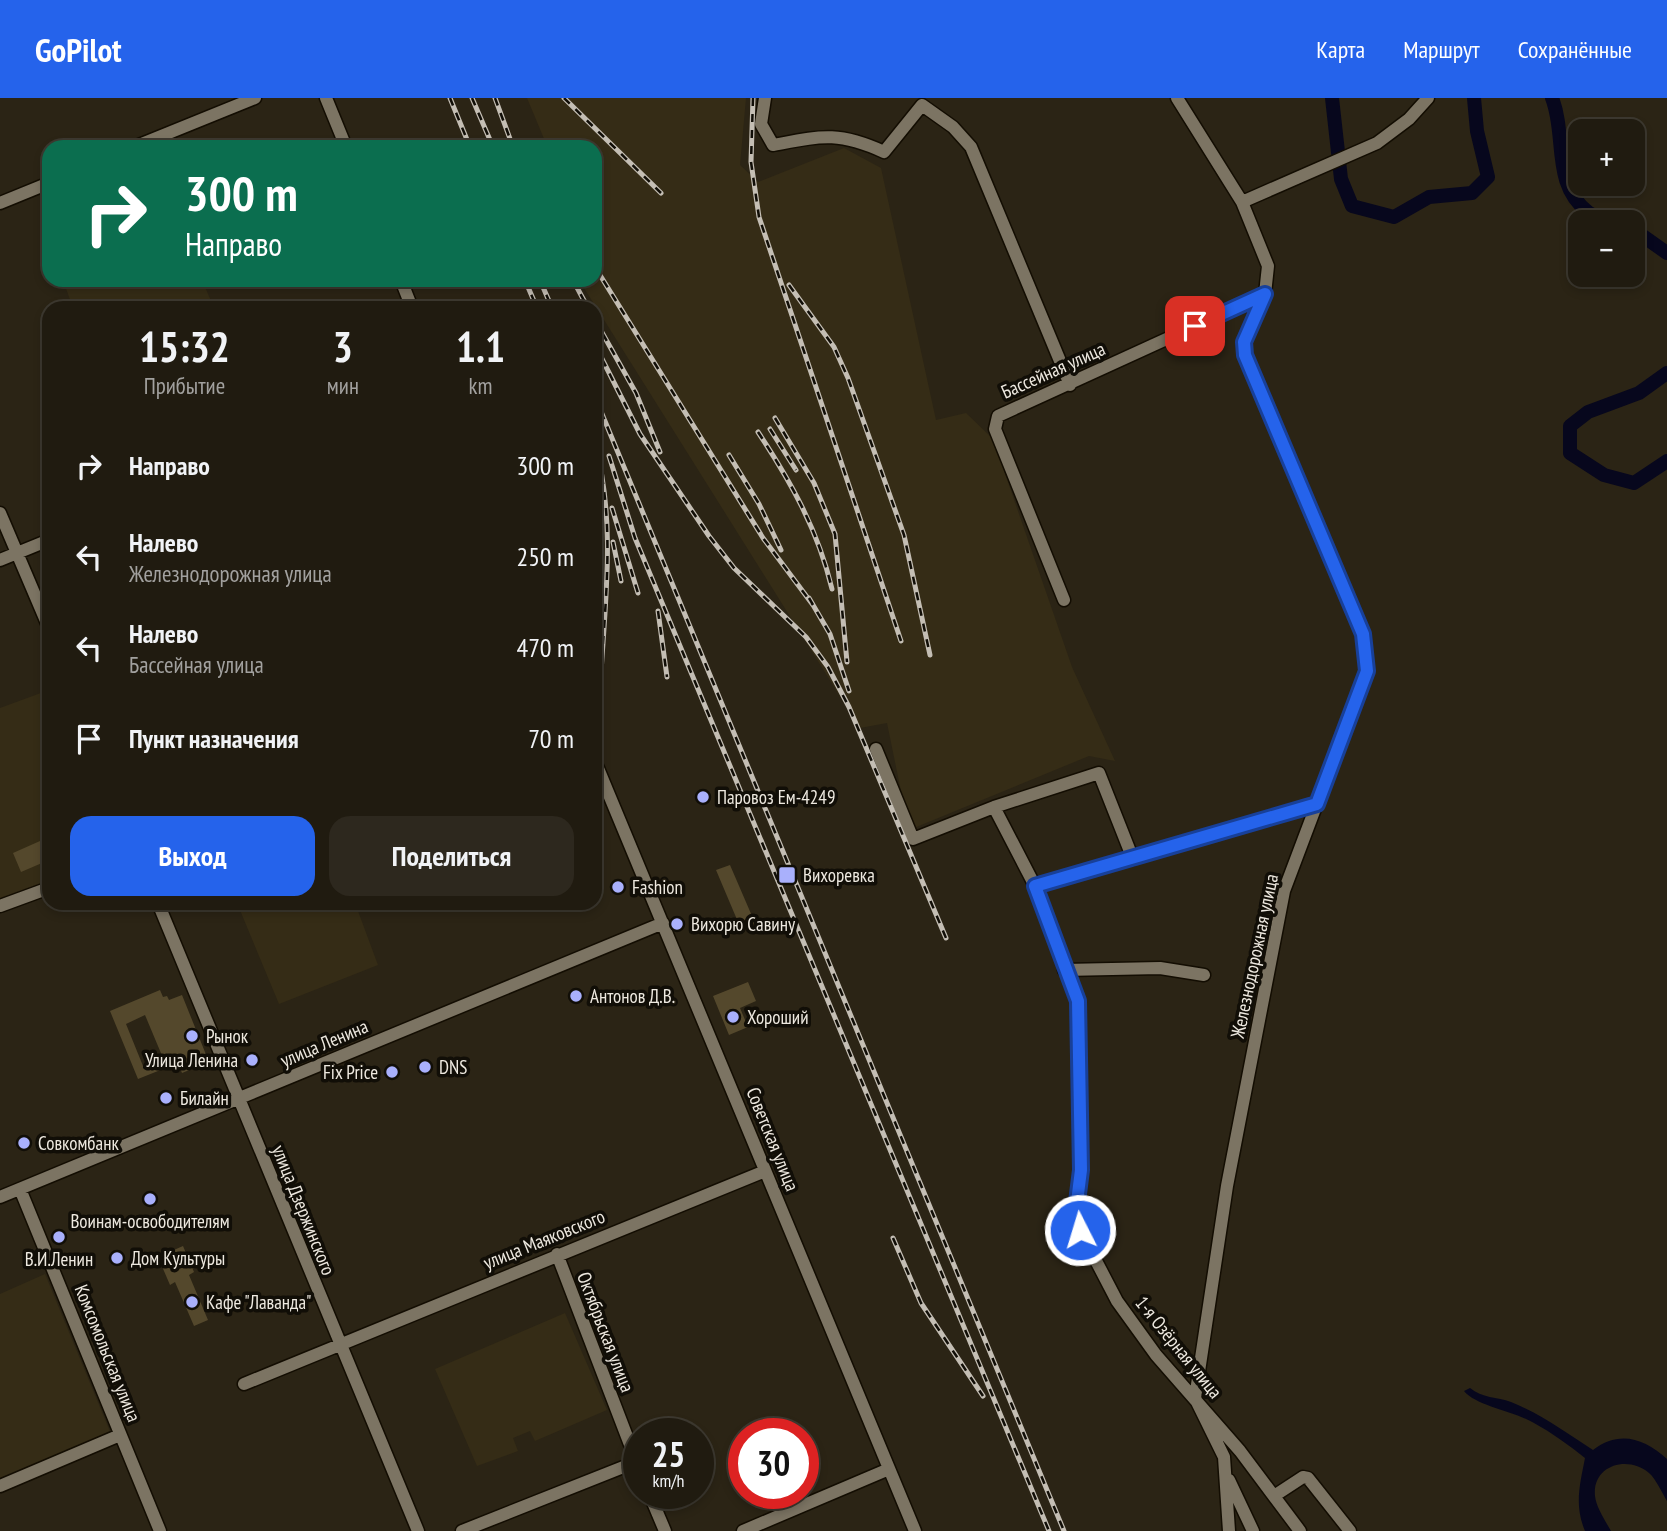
<!DOCTYPE html>
<html lang="ru">
<meta charset="utf-8">
<style>
:root{--surface:#201b10;--page:#2d281e;--text:#f1f3f6;--muted:#a2a19f;--line:#3d3930;--accent:#2563eb}
body{margin:0;font-family:"PT Sans Narrow",sans-serif;background:var(--page);color:var(--text);height:100vh;display:flex;flex-direction:column;font-size:26px;white-space:nowrap}
*{box-sizing:border-box;margin:0}
p{font-size:23px;color:var(--muted)}
.icon{flex:none;width:38px;height:38px;fill:none;stroke:currentColor;stroke-width:2;stroke-linecap:round;stroke-linejoin:round}
.map{position:relative;flex:1;overflow:hidden}
.drawer{position:absolute;left:42px;top:203px;width:560px;height:609px;display:flex;flex-direction:column;background:var(--surface);border-radius:21px;box-shadow:0 4px 10px #0003,0 0 0 2px var(--line)}
.drawer>*{flex:none}
.banner{position:absolute;left:42px;top:42px;width:560px;height:147px;border-radius:21px;box-shadow:0 4px 10px #0003,0 0 0 2px var(--line);background:#0b6e4f;color:#fff;overflow:hidden}
.fabs{position:absolute;left:1568px;top:21px;display:grid;gap:14px}
.fabs a{display:grid;place-items:center;width:77px;height:77px;border-radius:14px;background:var(--surface);box-shadow:0 4px 10px #0003,0 0 0 2px var(--line);font-size:35px}
.speed{position:absolute;left:623px;top:1320px;display:flex;gap:14px;font-size:35px;font-weight:700;text-align:center}
.speed>*{display:grid;place-content:center;width:91px;height:91px;border-radius:50%;background:var(--surface);box-shadow:0 4px 10px #0003,0 0 0 2px var(--line);line-height:1}
.speed small{font-size:18px;font-weight:400}
.speed .limit{border:10px solid #d22;background:#fff;color:#111}
.pin{position:absolute;display:grid;place-items:center;width:60px;height:60px;color:#fff;margin:-30px;border-radius:14px;box-shadow:0 4px 10px #0006}
.me{position:absolute;width:77px;margin:-38px;rotate:355deg;stroke-linejoin:round;filter:drop-shadow(0 0 5px #0008)}
.turn{display:flex;align-items:center;gap:24px;height:147px;padding:0 28px;font-size:32px}
.turn .icon{width:91px;height:91px;stroke-width:2.5}
.turn b{display:block;font-size:49px;line-height:60px}
.eta{display:flex;justify-content:space-evenly;align-items:center;height:119px;text-align:center}
.eta b{font-size:42px;font-weight:600;line-height:49px}
.action{display:flex;gap:14px;margin-top:auto;padding:14px 28px}
.action a{flex:1;height:80px;border-radius:21px;background:var(--accent);color:#fff;font-size:28px;font-weight:600;line-height:80px;text-align:center}
.action a+a{background:var(--page);color:var(--text)}
ul{padding:0;list-style:none}
li{display:flex;align-items:center;gap:21px;height:91px;padding:0 28px}
li div{flex:1}
li b{display:block;font-size:26px}
li em{font-style:normal}
header{display:flex;align-items:center;gap:42px;box-sizing:border-box;height:98px;padding:0 35px;background:var(--accent);color:#fff}
header strong{font-size:33px}
nav{display:flex;gap:38px;margin-inline-start:auto;font-size:24px}
.map>svg:first-child{display:block}
.built{fill:#352c16}
.water{fill:#07071d}
.lines{fill:none;stroke-linecap:round;stroke-linejoin:round}
.river{stroke:#07071d;stroke-width:14}
.building{fill:#54482c;fill-rule:evenodd}
.minor-casing{stroke:#130d02;stroke-width:15}
.minor{stroke:#7c7463;stroke-width:12}
.rail-casing{stroke:#c4beb4;stroke-width:5}
.rail{stroke:#110e07;stroke-width:2.5;stroke-dasharray:8;stroke-linecap:butt}
.route-casing{stroke:#184099;stroke-width:18}
.route{stroke:#2563eb;stroke-width:12}
.poi-dot{fill:#a9b0fc;stroke:#110e07;stroke-width:2.5}
.labels{text-anchor:middle;dominant-baseline:central;stroke-width:7;stroke-linejoin:round;paint-order:stroke}
.street-label{font-size:19px;fill:#eee9e0;stroke:#110e07}
.poi-label{font-size:19px;fill:#eee9e0;stroke:#110e07;text-anchor:start}
</style>
<header>
<strong>GoPilot</strong>
<nav><a>Карта</a><a>Маршрут</a><a>Сохранённые</a></nav>
</header>
<div class="map">
<svg width="1667" height="1433" viewBox="0 0 1667 1433">
<rect width="100%" height="100%" fill="#2b2415"/>
<!-- built -->
<path class="built" d="M527,0H746L740,67L758,84L844,50L881,70L936,322L966,315L993,341L1072,569L1115,663L1089,658L909,732L887,625L860,630L579,182H595V49H540L545,43Z
M63,182H202L214,210H73Z
M49,592V783L0,803V610Z
M237,805H355L378,867L279,906Z
M45,1176L111,1336L0,1381V1196Z
M565,1215L607,1312L535,1343L530,1333L513,1340L518,1353L477,1368L435,1271Z"/>
<!-- water -->
<path class="water" d="M1470,1290C1482,1300 1497,1299 1511,1304C1541,1316 1567,1335 1593,1352C1619,1332 1644,1340 1667,1361V1403C1662,1395 1656,1381 1649,1375C1628,1357 1592,1367 1595,1398C1596,1409 1606,1424 1611,1433H1585C1574,1407 1580,1386 1585,1360C1569,1347 1552,1335 1534,1325C1514,1313 1476,1308 1464,1293Z"/>
<g class="lines">
<!-- river -->
<path class="river" d="M1332,0L1341,81L1352,108L1394,119L1429,99L1472,95L1488,79L1477,33L1474,0
M1552,0C1567,38 1551,86 1588,114C1595,120 1610,121 1620,124
M1633,131L1667,155
M1667,275L1639,295L1588,314L1570,328V355L1604,377L1634,385L1667,363"/>
</g>
<!-- building -->
<path class="building" d="M49,739V762L21,774L13,755Z
M730,767L755,825L741,831L716,772Z
M748,884L756,903L740,910L748,929L729,937L713,898Z
M160,892L163,899L167,898L169,902L182,897L209,964L182,975L178,965L138,981L110,913ZM145,917L163,960L143,968L126,926Z
M183,1148L194,1174L189,1177L208,1222L194,1228L175,1184L170,1187L158,1159Z"/>
<g class="lines">
<defs>
<path id="minor" d="M326,0L346,49
M765,0L761,26L773,47C821,38 838,33 884,54L922,7L953,29L971,49L1070,287
M1177,0L1242,104L1268,168L1265,196L1244,244L1245,256L1363,536L1367,573L1284,793L1227,1088L1195,1300L1224,1359L1229,1433
M134,49L255,0
M1242,104L1377,45L1409,21L1428,0
M0,105L49,85
M401,182L412,210
M0,415L49,530
M0,462L49,442
M1064,502L995,331L998,318L1265,196
M876,651L913,741L994,709L1099,675L1133,761
M595,663L915,1433
M994,709L1035,788L1078,903L1081,1072L1076,1112L1080,1132L1117,1203L1156,1257L1240,1353L1300,1433
M1035,788L1317,706
M158,805L418,1433
M0,808L49,790
M1064,872L1160,870L1204,877
M20,1091L160,1433
M0,1099L663,825
M557,1156L639,1370
M244,1286L765,1073
M1229,1382L1253,1433
M0,1388L120,1337
M649,1395L665,1433
M1274,1398L1303,1379L1308,1380L1350,1433
M462,1433L636,1364
M743,1433L889,1371"/>
</defs>
<!-- minor casing -->
<use href="#minor" class="minor-casing"/>
<!-- minor -->
<use href="#minor" class="minor"/>
<defs>
<path id="rail" d="M450,0L470,49
M472,0L493,49
M495,0L513,49
M564,0L661,95
M753,0L751,64L759,119L901,543
M595,169L763,440L813,507
M525,182L537,210
M540,182L552,210
M573,182L588,210
M789,187L834,249L848,280L904,437L930,557
M595,222L636,295L660,354
M595,247L640,336L709,438L734,470L806,539L828,569L849,609L946,840
M595,299L1064,1433
M775,320L814,385L835,436L847,564
M770,331L796,372
M758,334C791,384 818,432 832,491
M595,347C617,425 604,512 600,592
M729,357L759,406L781,452
M609,358L635,440L1049,1433
M612,410L638,495
M613,444L621,483
M809,500L830,536L849,593
M658,513L667,579
M893,1140L921,1205L983,1298"/>
</defs>
<!-- rail casing -->
<use href="#rail" class="rail-casing"/>
<!-- rail -->
<use href="#rail" class="rail"/>
</g>
<g class="lines">
<defs>
<path id="route" d="M1080,1132L1076,1112L1081,1072L1078,903L1035,788L1317,706L1367,573L1363,536L1245,257L1244,244L1265,196L1195,228"/>
</defs>
<!-- route casing -->
<use href="#route" class="route-casing"/>
<!-- route -->
<use href="#route" class="route"/>
</g>
<!-- markers -->
<g class="poi-dot">
<circle cx="703" cy="699" r="7"/>
<rect x="778" y="768" width="18" height="18" rx="3.5"/>
<circle cx="618" cy="789" r="7"/>
<circle cx="677" cy="826" r="7"/>
<circle cx="576" cy="898" r="7"/>
<circle cx="733" cy="919" r="7"/>
<circle cx="192" cy="938" r="7"/>
<circle cx="252" cy="962" r="7"/>
<circle cx="425" cy="969" r="7"/>
<circle cx="392" cy="974" r="7"/>
<circle cx="166" cy="1000" r="7"/>
<circle cx="24" cy="1045" r="7"/>
<circle cx="150" cy="1101" r="7"/>
<circle cx="59" cy="1139" r="7"/>
<circle cx="117" cy="1160" r="7"/>
<circle cx="192" cy="1204" r="7"/>
</g>
<g class="labels">
<!-- street labels -->
<g class="street-label">
<text transform="translate(1053 272) rotate(-24)">Бассейная улица</text>
<text transform="translate(1254 858) rotate(-78)">Железнодорожная улица</text>
<text transform="translate(324 945) rotate(-23)">улица Ленина</text>
<text transform="translate(773 1041) rotate(68)">Советская улица</text>
<text transform="translate(304 1112) rotate(68)">улица Дзержинского</text>
<text transform="translate(544 1141) rotate(-22)">улица Маяковского</text>
<text transform="translate(606 1234) rotate(69)">Октябрьская улица</text>
<text transform="translate(1179 1249) rotate(51)">1-я Озёрная улица</text>
<text transform="translate(108 1255) rotate(68)">Комсомольская улица</text>
</g>
<!-- poi labels -->
<g class="poi-label">
<text x="717" y="699">Паровоз Ем-4249</text>
<text x="803" y="777">Вихоревка</text>
<text x="632" y="789">Fashion</text>
<text x="691" y="826">Вихорю Савину</text>
<text x="590" y="898">Антонов Д.В.</text>
<text x="747" y="919">Хороший</text>
<text x="206" y="938">Рынок</text>
<text x="238" y="962" text-anchor="end">Улица Ленина</text>
<text x="439" y="969">DNS</text>
<text x="378" y="974" text-anchor="end">Fix Price</text>
<text x="180" y="1000">Билайн</text>
<text x="38" y="1045">Совкомбанк</text>
<text x="150" y="1123" text-anchor="middle">Воинам-освободителям</text>
<text x="131" y="1160">Дом Культуры</text>
<text x="59" y="1161" text-anchor="middle">В.И.Ленин</text>
<text x="206" y="1204">Кафе "Лаванда"</text>
</g>
</g>
</svg>
<div class="fabs">
<a>+</a>
<a>−</a>
</div>
<div class="speed"><div>25<small>km/h</small></div><div class="limit">30</div></div>
<div class="pin" style="left:1195px;top:228px;background:#d93025"><svg class="icon" aria-label="arrive" viewBox="0 0 24 24"><path d="M6 21V4h12l-3 4 3 4H6"/></svg></div>
<svg class="me" style="left:1080px;top:1132px" viewBox="-20 -20 40 40"><circle r="17" fill="#2563eb" stroke="#fff" stroke-width="3"/><path d="M0-11L8 9 0 5-8 9z" fill="#fff"/></svg>
<div class="banner">
<div class="turn"><svg class="icon" aria-label="right" viewBox="0 0 24 24"><path d="M7 20v-9h11M14 6l5 5-5 5"/></svg><div><b>300 m</b>Направо</div></div>
</div>
<section class="drawer">
<div class="eta">
<div><b>15:32</b><p>Прибытие</p></div>
<div><b>3</b><p>мин</p></div>
<div><b>1.1</b><p>km</p></div>
</div>
<ul>
<li><svg class="icon" aria-label="right" viewBox="0 0 24 24"><path d="M7 20v-9h11M14 6l5 5-5 5"/></svg><div><b>Направо</b></div><em>300 m</em></li>
<li><svg class="icon" aria-label="left" viewBox="0 0 24 24"><path d="M17 20v-9H6M10 6l-5 5 5 5"/></svg><div><b>Налево</b><p>Железнодорожная улица</p></div><em>250 m</em></li>
<li><svg class="icon" aria-label="left" viewBox="0 0 24 24"><path d="M17 20v-9H6M10 6l-5 5 5 5"/></svg><div><b>Налево</b><p>Бассейная улица</p></div><em>470 m</em></li>
<li><svg class="icon" aria-label="arrive" viewBox="0 0 24 24"><path d="M6 21V4h12l-3 4 3 4H6"/></svg><div><b>Пункт назначения</b></div><em>70 m</em></li>
</ul>
<div class="action"><a>Выход</a><a>Поделиться</a></div>
</section>
</div>
